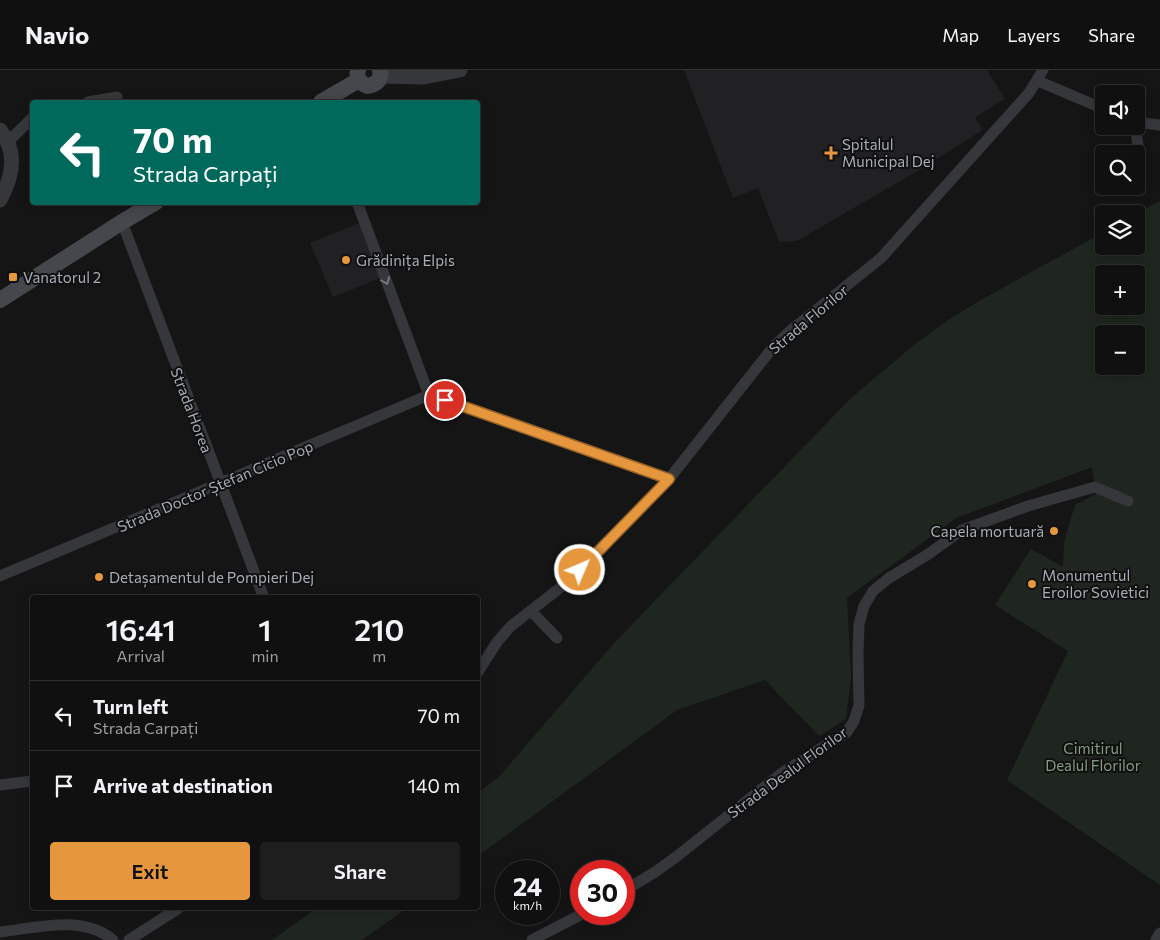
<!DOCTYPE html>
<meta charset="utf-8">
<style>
:root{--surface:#101010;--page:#1e1e1e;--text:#f1f3f6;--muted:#9c9d9f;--line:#303030;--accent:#e6973d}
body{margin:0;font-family:Commissioner,sans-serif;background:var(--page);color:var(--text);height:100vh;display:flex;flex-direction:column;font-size:19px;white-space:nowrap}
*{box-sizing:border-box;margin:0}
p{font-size:16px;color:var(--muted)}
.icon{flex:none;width:28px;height:28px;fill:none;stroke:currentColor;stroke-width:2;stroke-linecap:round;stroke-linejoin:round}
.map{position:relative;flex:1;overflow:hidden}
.panel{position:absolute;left:30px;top:525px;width:450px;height:315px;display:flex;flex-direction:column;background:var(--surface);border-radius:5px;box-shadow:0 2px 12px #0003,0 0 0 1px var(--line)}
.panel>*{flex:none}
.top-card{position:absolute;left:30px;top:30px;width:450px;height:105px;border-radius:5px;box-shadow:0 2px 12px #0003,0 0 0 1px var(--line);background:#00695c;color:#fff;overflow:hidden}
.fabs{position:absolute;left:1095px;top:15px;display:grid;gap:10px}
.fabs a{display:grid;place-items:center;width:50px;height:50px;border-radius:5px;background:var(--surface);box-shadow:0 2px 12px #0003,0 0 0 1px var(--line);font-size:25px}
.speed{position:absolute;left:495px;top:790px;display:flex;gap:10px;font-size:25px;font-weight:700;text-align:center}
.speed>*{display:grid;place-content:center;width:65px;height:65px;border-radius:50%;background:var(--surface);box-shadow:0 2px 12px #0003,0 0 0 1px var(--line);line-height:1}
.speed small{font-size:12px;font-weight:400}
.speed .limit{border:8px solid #d22;background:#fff;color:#111}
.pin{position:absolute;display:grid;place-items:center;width:42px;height:42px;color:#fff;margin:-21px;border:2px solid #fff;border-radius:50%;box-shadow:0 1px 5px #0007}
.me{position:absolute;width:55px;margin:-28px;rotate:45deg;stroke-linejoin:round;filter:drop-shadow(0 0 4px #0008)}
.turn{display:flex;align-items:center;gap:18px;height:105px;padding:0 20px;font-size:22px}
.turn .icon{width:65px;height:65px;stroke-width:2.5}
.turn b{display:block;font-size:35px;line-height:42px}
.eta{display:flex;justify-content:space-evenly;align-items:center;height:85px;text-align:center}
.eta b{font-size:30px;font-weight:600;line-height:35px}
.cta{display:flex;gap:10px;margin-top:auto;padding:10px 20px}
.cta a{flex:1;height:58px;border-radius:5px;background:var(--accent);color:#111;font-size:20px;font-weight:600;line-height:58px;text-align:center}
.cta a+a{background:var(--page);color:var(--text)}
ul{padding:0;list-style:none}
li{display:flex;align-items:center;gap:15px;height:70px;padding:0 20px;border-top:1px solid var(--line)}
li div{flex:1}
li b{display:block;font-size:19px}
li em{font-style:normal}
header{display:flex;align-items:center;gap:30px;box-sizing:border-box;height:70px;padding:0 25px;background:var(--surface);border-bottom:1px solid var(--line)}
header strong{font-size:24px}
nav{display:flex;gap:28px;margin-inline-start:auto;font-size:18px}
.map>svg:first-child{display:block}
.built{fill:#212123}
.green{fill:#1f261f;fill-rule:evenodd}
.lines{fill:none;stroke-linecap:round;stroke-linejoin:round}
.minor{stroke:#36373b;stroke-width:11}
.tertiary{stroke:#36373b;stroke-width:15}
.secondary{stroke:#44474b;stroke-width:16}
.oneway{stroke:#74787f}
.route-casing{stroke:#966228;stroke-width:12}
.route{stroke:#e6973d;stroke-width:9}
.poi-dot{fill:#e6973d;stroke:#101011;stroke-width:2}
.labels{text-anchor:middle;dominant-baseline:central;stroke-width:4;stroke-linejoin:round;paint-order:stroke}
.poi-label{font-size:15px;fill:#a7aeb6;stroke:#101011;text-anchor:start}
.street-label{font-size:15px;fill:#a7aeb6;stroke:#101011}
.park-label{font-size:15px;fill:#829f80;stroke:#101011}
</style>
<header>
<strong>Navio</strong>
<nav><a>Map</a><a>Layers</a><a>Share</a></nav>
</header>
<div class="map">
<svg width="1160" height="870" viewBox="0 0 1160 870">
<rect width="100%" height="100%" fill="#151516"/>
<!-- built -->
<path class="built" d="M684,0H987L1005,29L975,47L983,60L909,106L797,171L779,172L758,118L733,128Z
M359,153L381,208L333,227L310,173Z"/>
<!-- green -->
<path class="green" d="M1160,131V815L1007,710L1068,581L995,535L1031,479L1063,497L1064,472L1075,435L1096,424L1092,397L956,448L847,528L851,608L846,649L819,666L765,610L677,640L478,786V722L498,708L615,572L851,328L914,275L948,250L979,231L1104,162V176H1136V144ZM1104,204H1136V236H1104ZM1104,264H1136V296H1104Z
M317,838H407L362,870H272Z"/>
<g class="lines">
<!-- minor -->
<path class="minor" d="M1038,11L1104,39
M88,32L117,27
M1136,52L1160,55
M1135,56L1139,81
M8,72L32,48
M357,132L429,325
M122,152L264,528
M429,325L669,409
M0,506L429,325
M531,541L557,568
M478,602L497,572L510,557L570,510L669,409L774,276L790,261L881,188L1029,23L1043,0
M0,715L32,711
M624,821L655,802L676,787L782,703L847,662L854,651L859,635L858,584L859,554L864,536L873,521L889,508L927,485L962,460L1028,436L1095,417L1128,431
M0,862C36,858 83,844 113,870
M129,870L179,838
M532,870L582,844
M1156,870L1160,863"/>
<!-- tertiary -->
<path class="tertiary" d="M381,6L424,7L460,0
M0,60C18,82 13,106 0,130"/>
<!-- secondary -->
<path class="secondary" d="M358,0C356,8 360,13 367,16C376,15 382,10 380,0
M321,32L359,10
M0,230L122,152L156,132"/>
</g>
<!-- one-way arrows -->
<defs><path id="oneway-chevron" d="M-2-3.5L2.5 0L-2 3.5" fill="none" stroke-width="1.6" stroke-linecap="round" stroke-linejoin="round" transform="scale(1.25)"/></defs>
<use class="oneway" href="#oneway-chevron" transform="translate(386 211) rotate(69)"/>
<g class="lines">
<defs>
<path id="route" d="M445,330L669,409L580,500"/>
</defs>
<!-- route casing -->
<use href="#route" class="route-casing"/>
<!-- route -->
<use href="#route" class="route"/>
</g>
<!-- markers -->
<g class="poi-dot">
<path d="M828.5 75.5h5v5h5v5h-5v5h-5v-5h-5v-5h5z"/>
<circle cx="346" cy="190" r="5"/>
<rect x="8" y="202" width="10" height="10" rx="2.5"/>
<circle cx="1054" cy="461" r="5"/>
<circle cx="99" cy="507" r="5"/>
<circle cx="1032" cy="514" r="5"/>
</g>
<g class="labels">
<!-- poi labels -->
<g class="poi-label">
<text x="842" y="74">Spitalul<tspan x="842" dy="17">Municipal Dej</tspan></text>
<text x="356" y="190">Grădinița Elpis</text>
<text x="23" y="207">Vanatorul 2</text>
<text x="1044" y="461" text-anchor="end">Capela mortuară</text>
<text x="1042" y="505">Monumentul<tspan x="1042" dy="17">Eroilor Sovietici</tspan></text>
<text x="109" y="507">Detașamentul de Pompieri Dej</text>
</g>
<!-- street labels -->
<g class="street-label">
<text transform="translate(808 249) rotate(-40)">Strada Florilor</text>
<text transform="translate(192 340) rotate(69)">Strada Horea</text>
<text transform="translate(215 416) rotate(-23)">Strada Doctor Ștefan Cicio Pop</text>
<text transform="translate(787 702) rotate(-36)">Strada Dealul Florilor</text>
</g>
<!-- park labels -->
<g class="park-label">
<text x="1093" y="678">Cimitirul<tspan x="1093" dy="17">Dealul Florilor</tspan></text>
</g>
</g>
</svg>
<div class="fabs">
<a><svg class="icon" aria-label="sound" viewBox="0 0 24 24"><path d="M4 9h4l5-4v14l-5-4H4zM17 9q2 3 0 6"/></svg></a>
<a><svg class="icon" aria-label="search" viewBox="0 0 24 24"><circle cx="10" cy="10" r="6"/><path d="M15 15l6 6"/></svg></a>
<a><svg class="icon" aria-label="layers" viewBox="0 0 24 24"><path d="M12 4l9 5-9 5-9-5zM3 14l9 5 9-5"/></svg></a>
<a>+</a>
<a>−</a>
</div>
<div class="speed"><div>24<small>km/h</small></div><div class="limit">30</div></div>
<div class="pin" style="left:445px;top:330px;background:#d93025"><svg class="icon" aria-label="arrive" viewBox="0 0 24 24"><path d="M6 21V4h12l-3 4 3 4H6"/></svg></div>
<svg class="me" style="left:580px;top:500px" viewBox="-20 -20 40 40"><circle r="17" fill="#e6973d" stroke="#fff" stroke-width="3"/><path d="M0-11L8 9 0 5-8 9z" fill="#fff"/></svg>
<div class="top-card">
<div class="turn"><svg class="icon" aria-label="left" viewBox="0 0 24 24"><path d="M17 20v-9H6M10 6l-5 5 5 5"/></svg><div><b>70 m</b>Strada Carpați</div></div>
</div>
<section class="panel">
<div class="eta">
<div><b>16:41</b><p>Arrival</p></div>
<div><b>1</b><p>min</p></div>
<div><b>210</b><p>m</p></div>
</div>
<ul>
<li><svg class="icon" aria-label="left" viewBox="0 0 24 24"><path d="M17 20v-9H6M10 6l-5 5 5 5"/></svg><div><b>Turn left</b><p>Strada Carpați</p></div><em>70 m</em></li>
<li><svg class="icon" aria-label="arrive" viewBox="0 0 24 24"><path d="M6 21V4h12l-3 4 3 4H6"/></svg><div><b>Arrive at destination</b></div><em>140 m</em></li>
</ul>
<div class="cta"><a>Exit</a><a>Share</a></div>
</section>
</div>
